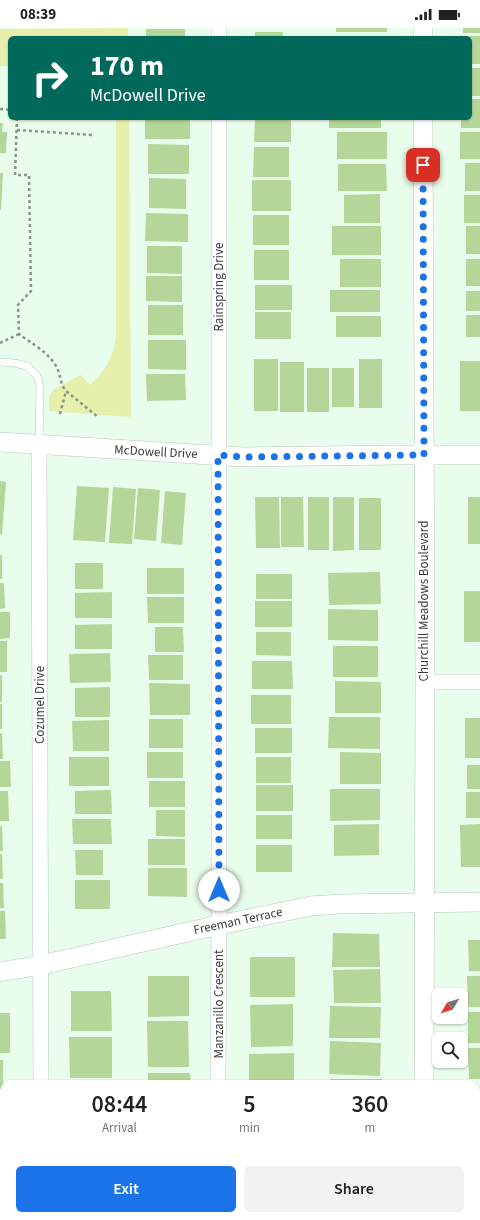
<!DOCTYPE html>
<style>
:root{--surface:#fff;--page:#f2f2f2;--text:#202124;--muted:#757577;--accent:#1a73e8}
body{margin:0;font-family:"Source Sans 3",sans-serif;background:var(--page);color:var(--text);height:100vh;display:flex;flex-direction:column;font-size:15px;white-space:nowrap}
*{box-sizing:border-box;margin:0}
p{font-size:13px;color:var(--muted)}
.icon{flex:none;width:22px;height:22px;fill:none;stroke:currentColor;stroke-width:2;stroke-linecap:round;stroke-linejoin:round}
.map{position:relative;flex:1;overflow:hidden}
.details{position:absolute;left:0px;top:1052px;width:480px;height:140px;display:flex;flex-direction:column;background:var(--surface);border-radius:12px 12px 0 0;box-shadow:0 1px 3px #0004}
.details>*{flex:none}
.guide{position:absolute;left:8px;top:8px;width:464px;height:84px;border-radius:6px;box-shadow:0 1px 3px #0004;background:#00695c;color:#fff;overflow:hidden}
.needle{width:26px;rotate:231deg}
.tools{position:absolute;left:432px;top:960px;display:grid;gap:8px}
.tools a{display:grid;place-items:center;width:36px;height:36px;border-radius:6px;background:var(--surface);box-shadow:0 1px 3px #0004;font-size:20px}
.pin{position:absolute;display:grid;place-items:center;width:34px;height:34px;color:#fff;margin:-17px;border-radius:8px;box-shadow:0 2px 6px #0006}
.me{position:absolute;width:44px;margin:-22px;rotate:0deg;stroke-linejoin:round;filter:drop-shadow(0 0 3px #0008)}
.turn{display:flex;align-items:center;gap:14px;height:84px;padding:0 16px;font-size:18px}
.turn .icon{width:52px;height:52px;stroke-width:2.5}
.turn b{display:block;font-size:28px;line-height:34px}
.eta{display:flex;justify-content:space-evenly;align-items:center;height:68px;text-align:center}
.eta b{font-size:24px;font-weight:600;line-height:28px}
.cta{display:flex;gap:8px;margin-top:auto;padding:8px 16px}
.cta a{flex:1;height:46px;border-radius:6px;background:var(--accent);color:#fff;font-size:16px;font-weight:600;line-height:46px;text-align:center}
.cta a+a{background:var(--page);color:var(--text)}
.status{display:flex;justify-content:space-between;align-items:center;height:28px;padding:0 20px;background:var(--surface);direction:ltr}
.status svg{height:11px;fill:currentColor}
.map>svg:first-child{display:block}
.green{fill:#e7efad}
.building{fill:#b4d699}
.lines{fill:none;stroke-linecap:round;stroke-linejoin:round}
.service-casing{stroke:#b6c9b9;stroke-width:8}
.minor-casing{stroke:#b6c9b9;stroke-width:16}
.tertiary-casing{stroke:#b6c9b9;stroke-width:20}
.path{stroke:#88958a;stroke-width:2.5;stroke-dasharray:3 3;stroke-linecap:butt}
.service{stroke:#fff;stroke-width:7}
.minor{stroke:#fff;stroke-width:15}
.tertiary{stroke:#fff;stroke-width:19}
.route{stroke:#1a73e8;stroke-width:7;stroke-dasharray:0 12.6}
.labels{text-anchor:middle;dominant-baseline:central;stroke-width:3;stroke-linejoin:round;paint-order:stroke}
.street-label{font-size:13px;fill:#373f38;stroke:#fff}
</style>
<div class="status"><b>08:39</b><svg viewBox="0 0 49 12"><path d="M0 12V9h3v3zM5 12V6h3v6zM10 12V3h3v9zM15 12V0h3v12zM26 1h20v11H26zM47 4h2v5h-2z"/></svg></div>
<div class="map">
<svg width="480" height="1192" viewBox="0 0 480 1192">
<rect width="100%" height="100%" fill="#e9fdec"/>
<!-- green -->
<path class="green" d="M128,0V10H10V38H0V1Z
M91,90H129L131,389L49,383V369L54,361L81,347L90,357C107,341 113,330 116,307V92L91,91Z"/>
<!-- building -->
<path class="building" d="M336,0H387V4H336Z
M463,0H480V5H463Z
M146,1H185V10H146Z
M255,4H283V10H255Z
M464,8H480V36H470V10H464Z
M470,40H480V68H470Z
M470,71H480V100H461V90H470Z
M145,90H190V111H145Z
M255,90H291V114H254Z
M329,90H381V100H329Z
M0,95H3L2,104H7L6,125H0Z
M337,104H387V131H337Z
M460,104H480V131H460Z
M148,116L189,117V146H148Z
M254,119H289V149H253Z
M465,135H480V163H465Z
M338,136H386L387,163H338Z
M0,145H3L1,182H0Z
M149,150L186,151V181L149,180Z
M252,152H291V183H252Z
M380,166V195H344V167Z
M464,167H480V195H464Z
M146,185L188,186V214L145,213Z
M253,187H289V217H253Z
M332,198H381V227H332Z
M466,198H480V226H466Z
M147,218H182V246L147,245Z
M254,222H289V252H254Z
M340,231H381V259H340Z
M466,231H480V258H466Z
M146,248H182V274L146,273Z
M255,257H292V282H255Z
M330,262H380V284H330Z
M466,263H480V283H466Z
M148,277H183V307H148Z
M255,284H291V311H255Z
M466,287H480V309H466Z
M336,288H381V309H336Z
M148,312H186V342L148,341Z
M254,331H278V383H254Z
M359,331H382V380H359Z
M460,333H480V383H460Z
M280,334H304V384H280Z
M307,340H329V384H307Z
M332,340H354V379H332Z
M146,346H185L186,372L147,373Z
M0,453L6,454L2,507L0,506Z
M77,458L109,460L105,514L73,512Z
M113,459L136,461L132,516L109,515Z
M138,460L160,462L156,513L134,511Z
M165,463L186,465L182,517L161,515Z
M255,469H279L280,520H256Z
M281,469H303L304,519H281Z
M308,469H329V522H308Z
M333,469H354V522L333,523Z
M468,469H480V516H468Z
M359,470H381V522H359Z
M0,527H2V551H0Z
M75,535H103V561H75Z
M147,540H184V566H147Z
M380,544L381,576L329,577L328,545Z
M256,546H292V571H256Z
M0,555H4L5,580L0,581Z
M464,563H480V614H464Z
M112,564V590H75V565Z
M147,569H184V595H148Z
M255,573H292V599H255Z
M328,581L378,582V613L328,612Z
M0,584H10V610L0,611Z
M112,596V621H75V597Z
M155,599H183L184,624H155Z
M256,604H291V628L256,627Z
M0,613H7V644H0Z
M333,618H378V649H333Z
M110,625L111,654L70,655L69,626Z
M148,627H183V652H149Z
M252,633H292L293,661H252Z
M0,647H2V674H0Z
M335,653L381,654V685H335Z
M149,655L190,656V687H150Z
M110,659V689H75V660Z
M251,667H291V696H251Z
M0,676H2V701H0Z
M329,689H380V721L328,720Z
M465,690H480V730H465Z
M149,691H183V720H149Z
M109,692V723H73L72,693Z
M255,700H292V725H255Z
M0,705H2L3,731H0Z
M147,724H183V750H147Z
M340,724L381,725V756H340Z
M69,729H109V758H69Z
M256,729H291V755H256Z
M0,733H10L11,759H0Z
M467,737H480V761H467Z
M149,753H185V779H149Z
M256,757H293V783H256Z
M330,761H380V792L330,793Z
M111,762L112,786H75V763Z
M0,763H8L9,793H0Z
M466,764H480V790H466Z
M156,782H185V809L156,808Z
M256,787H292V811H256Z
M72,791H111L112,816H73Z
M379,796V827L334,828V797Z
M480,796V839H461L460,797Z
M0,798H2L3,823H0Z
M148,811H185V837H148Z
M256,817H292V844H256Z
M75,822H103V847H76Z
M0,826H2L3,851H0Z
M148,840H187V869L148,868Z
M75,852H110V881H75Z
M0,855H3L4,880H0Z
M0,883H5L6,911H0Z
M333,905L379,906L380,939H332Z
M468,912H480V943H469Z
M250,929H295V969H250Z
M380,941L381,975H334L333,942Z
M148,948H189V988L148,989Z
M467,948H480V979H468Z
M71,963H111L112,1003H71Z
M293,976V1018L251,1019L250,977Z
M330,978L381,979L380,1010H329Z
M468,984H480V1015H468Z
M0,985H10V1025H0Z
M147,993H188L189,1039H148Z
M69,1009H112V1050H70Z
M330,1013L381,1015L380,1048L329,1046Z
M468,1020H480V1051H469Z
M294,1025V1056H249V1026Z
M0,1032H3V1073H0Z
M148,1045H190L191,1056H148Z
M330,1051H382V1056H330Z
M75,1054H112V1056H75Z
M0,1080H4V1121H0Z
M476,1120H480V1162H476Z
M0,1128H4V1169H0Z
M0,1175H4V1188H11V1192H0Z
M149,1188H186V1192H149Z
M251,1188H294V1192H251Z
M336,1188H376V1190H336Z"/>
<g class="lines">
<defs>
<path id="service" d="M0,334L14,335L27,338L37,348L40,358L39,416"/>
<path id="minor" d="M219,10V0
M39,417L41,1056
M425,654H480
M218,1056L219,897V90
M476,1091H480
M219,1188V1192
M41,1192V1188"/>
<path id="tertiary" d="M423,0V10
M423,90L425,654L424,1056
M0,414L244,429L400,427H480
M0,944L41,937L219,897L311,878L340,876L480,874
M423,1192V1188"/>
</defs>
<!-- service casing -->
<use href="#service" class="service-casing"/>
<!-- minor casing -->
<use href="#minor" class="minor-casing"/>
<!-- tertiary casing -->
<use href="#tertiary" class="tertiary-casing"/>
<!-- path -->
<path class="path" d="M0,81L10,82
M17,90L15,147H29L31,263L18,277L19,306C31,315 50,325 57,340C61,348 60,356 66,363L98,389
M17,102L93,107
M0,315L19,306
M60,386L66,363"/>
<!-- service -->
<use href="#service" class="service"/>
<!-- minor -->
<use href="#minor" class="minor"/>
<!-- tertiary -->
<use href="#tertiary" class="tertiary"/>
</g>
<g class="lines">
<!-- route -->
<path class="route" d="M219,862L218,427L244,429L424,427L423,137"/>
</g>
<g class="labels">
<!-- street labels -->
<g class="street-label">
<text transform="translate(219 259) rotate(-90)">Rainspring Drive</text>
<text transform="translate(156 424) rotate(3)">McDowell Drive</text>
<text transform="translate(424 573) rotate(-90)">Churchill Meadows Boulevard</text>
<text transform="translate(40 677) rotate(-90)">Cozumel Drive</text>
<text transform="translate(238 893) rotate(-12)">Freeman Terrace</text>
<text transform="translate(219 976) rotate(-90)">Manzanillo Crescent</text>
</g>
</g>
</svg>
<div class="tools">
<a><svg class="needle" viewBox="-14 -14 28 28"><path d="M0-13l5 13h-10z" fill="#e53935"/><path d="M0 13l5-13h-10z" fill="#757577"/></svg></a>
<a><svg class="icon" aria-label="search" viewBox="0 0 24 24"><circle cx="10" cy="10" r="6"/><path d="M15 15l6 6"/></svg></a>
</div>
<div class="pin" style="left:423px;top:137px;background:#d93025"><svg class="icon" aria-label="arrive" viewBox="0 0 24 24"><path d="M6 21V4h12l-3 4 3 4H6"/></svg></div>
<svg class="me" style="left:219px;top:862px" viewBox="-20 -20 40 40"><circle r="19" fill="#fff"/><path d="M0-13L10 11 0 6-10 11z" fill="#1a73e8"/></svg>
<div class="guide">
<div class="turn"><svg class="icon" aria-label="right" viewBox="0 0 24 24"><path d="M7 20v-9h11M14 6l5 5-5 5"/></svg><div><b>170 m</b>McDowell Drive</div></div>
</div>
<section class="details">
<div class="eta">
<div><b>08:44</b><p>Arrival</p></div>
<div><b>5</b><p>min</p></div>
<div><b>360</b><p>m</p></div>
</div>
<div class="cta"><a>Exit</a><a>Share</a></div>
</section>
</div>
